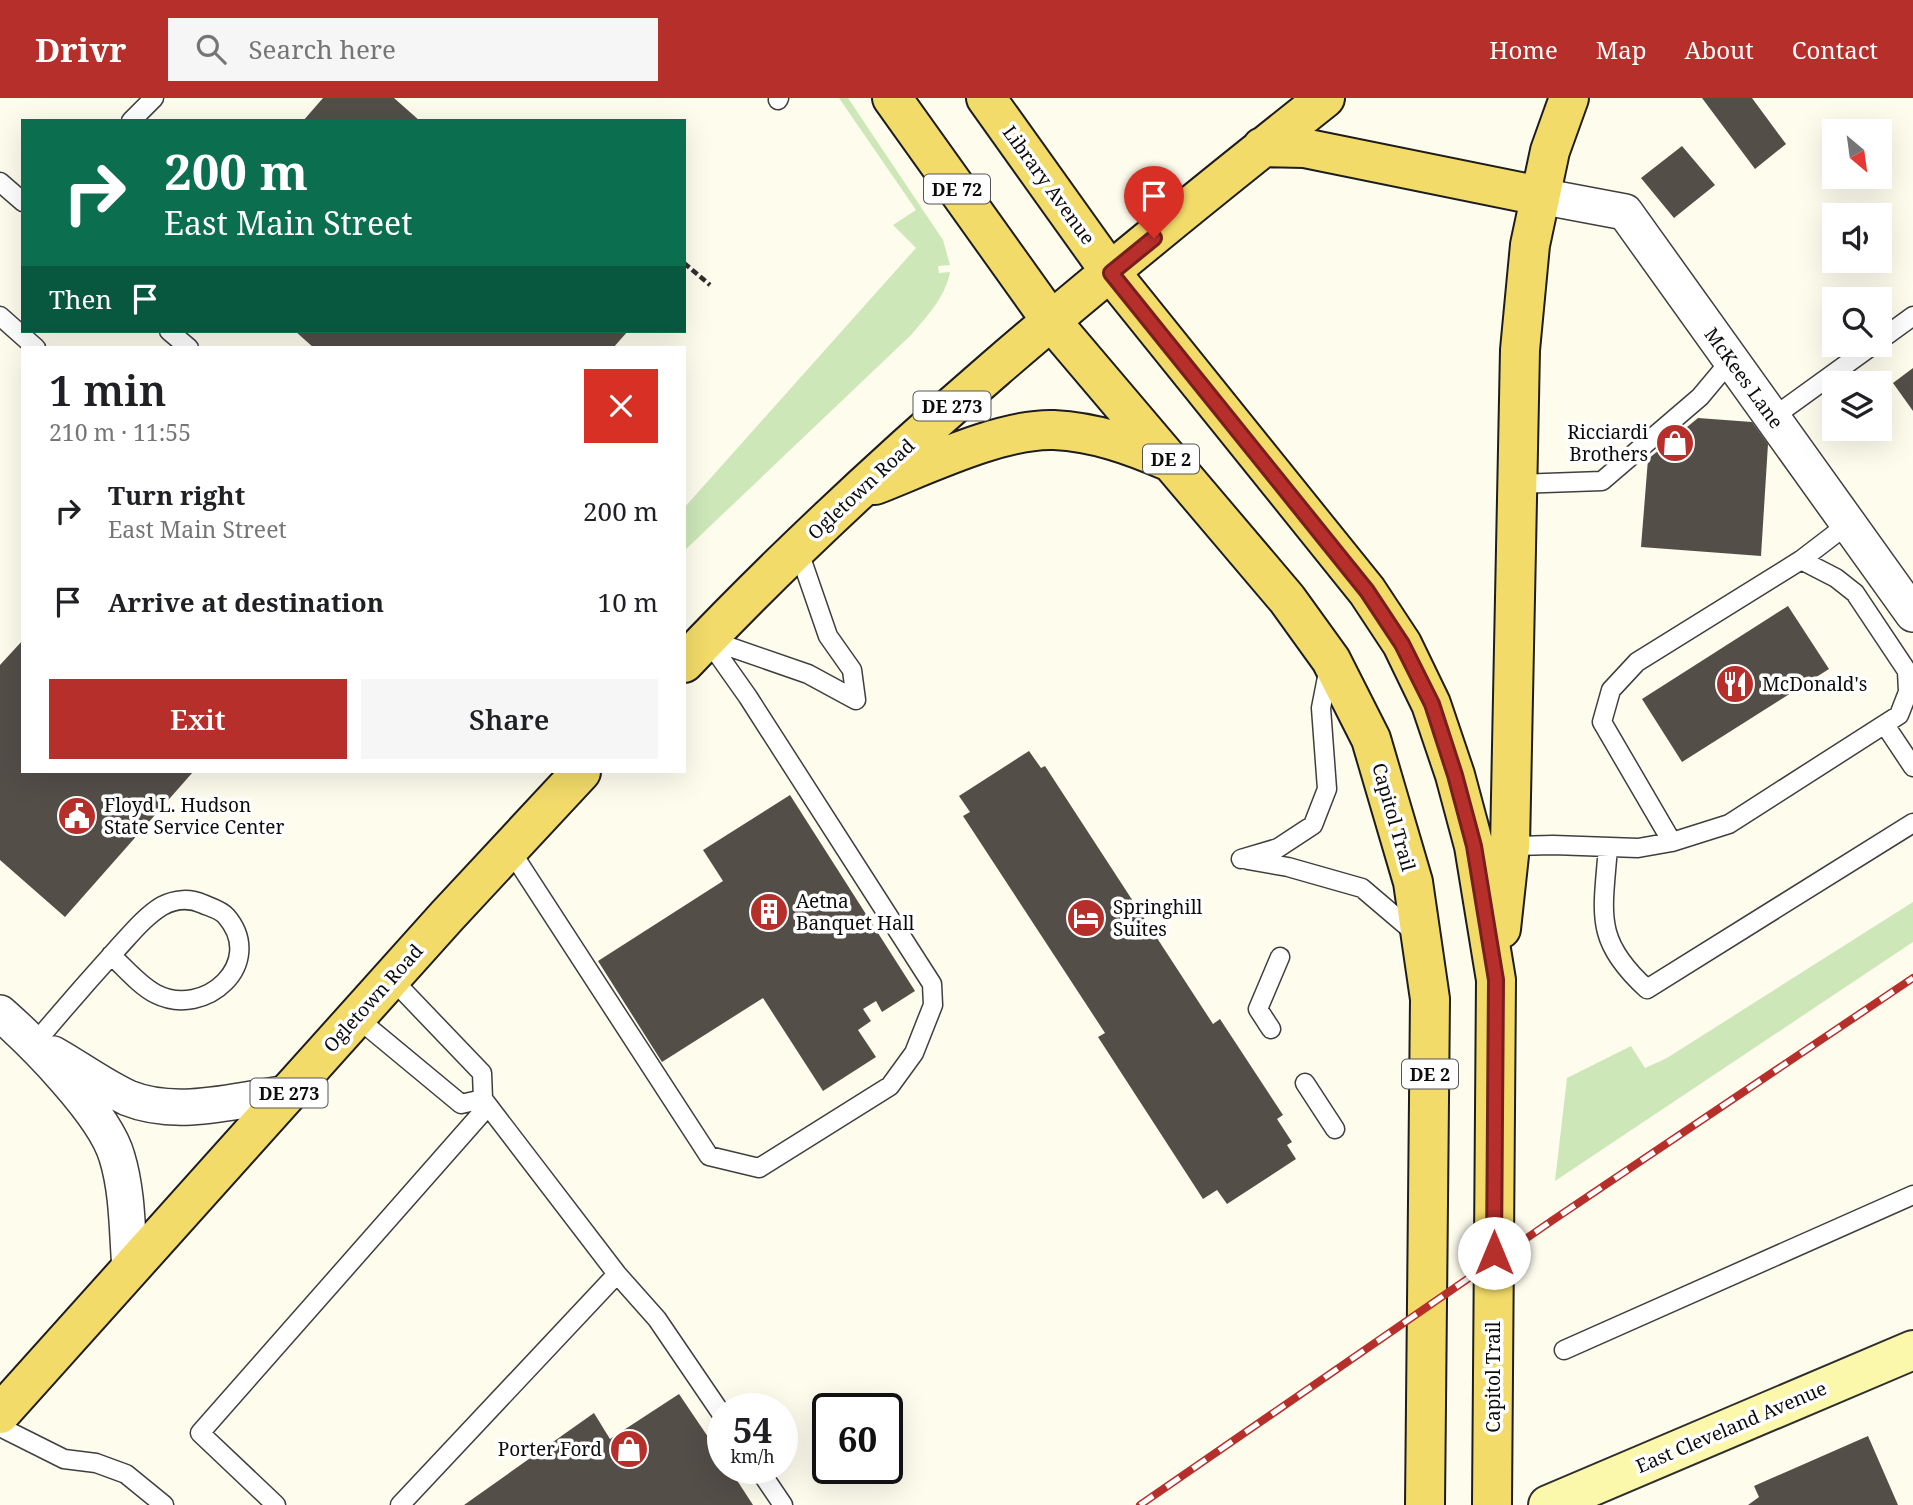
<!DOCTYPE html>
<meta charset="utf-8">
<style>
:root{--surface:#fff;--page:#f6f6f6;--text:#202124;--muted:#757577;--accent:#b62f2b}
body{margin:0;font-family:"Noto Serif",serif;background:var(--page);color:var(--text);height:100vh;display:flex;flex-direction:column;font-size:26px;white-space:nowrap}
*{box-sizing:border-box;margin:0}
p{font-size:23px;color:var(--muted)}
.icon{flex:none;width:38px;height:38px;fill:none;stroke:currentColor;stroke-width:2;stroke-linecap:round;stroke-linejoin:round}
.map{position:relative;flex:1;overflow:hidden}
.sheet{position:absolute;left:21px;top:248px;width:665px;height:427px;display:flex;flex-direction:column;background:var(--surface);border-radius:0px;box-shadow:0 7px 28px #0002}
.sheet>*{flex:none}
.hud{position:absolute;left:21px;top:21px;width:665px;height:214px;border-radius:0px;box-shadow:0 7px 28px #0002;background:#0b6e4f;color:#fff;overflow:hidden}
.needle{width:46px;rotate:151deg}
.tools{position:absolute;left:1822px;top:21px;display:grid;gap:14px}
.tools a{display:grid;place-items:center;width:70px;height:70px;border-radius:0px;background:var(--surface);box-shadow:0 7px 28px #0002;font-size:35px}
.speed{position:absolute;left:707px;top:1295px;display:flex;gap:14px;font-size:35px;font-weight:700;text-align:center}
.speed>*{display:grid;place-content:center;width:91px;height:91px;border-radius:50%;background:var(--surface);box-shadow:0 7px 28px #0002;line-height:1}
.speed small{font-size:18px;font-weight:400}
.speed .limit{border:4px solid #111;border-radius:10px;background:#fff;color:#111}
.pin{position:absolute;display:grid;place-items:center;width:60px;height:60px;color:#fff;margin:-72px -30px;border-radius:50% 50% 50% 0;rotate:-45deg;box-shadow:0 0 7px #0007}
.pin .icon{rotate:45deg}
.me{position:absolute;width:77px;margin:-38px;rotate:0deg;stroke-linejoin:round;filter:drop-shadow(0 0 5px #0008)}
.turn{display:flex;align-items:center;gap:24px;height:147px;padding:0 28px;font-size:32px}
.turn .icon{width:91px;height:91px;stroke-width:2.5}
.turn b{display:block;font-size:49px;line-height:60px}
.then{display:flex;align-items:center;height:66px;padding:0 28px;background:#0003;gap:14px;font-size:26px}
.round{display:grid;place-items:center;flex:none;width:74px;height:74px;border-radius:0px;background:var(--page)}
.overview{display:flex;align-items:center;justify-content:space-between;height:119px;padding:0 28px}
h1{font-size:42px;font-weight:600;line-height:52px}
.primary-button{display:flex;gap:14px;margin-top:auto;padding:14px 28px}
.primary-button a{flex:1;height:80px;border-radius:0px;background:var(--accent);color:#fff;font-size:28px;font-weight:600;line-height:80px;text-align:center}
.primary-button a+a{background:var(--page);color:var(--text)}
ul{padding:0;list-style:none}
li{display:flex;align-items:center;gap:21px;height:91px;padding:0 28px}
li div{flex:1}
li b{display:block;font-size:26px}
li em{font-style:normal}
header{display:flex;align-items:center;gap:42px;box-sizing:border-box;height:98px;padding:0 35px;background:var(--accent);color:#fff}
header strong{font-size:33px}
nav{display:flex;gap:38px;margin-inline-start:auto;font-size:24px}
.search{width:490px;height:63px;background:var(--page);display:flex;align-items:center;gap:18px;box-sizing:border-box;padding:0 24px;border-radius:0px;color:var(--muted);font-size:26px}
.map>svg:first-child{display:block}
.green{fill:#cde7b8}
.building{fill:#544e49}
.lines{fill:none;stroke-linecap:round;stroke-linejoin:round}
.lane-casing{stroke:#3f3f3f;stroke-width:21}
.street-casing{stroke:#3f3f3f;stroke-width:38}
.secondary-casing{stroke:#2e2e2e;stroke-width:42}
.primary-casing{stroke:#1d1d1d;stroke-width:42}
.path{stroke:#2e2e2e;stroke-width:4.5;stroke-dasharray:7 3.5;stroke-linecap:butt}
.lane{stroke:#fff;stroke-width:18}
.street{stroke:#fff;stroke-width:35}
.secondary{stroke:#fbf8ab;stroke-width:38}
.primary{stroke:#f2db69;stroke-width:38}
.rail-casing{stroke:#b62f2b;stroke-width:8}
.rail{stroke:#fff;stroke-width:5;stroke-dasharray:16;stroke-linecap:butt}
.route-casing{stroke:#761f1c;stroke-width:18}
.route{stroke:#b62f2b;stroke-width:12}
.labels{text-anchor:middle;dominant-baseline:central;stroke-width:7;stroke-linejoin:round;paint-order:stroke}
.shield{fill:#fff;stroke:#555;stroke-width:2}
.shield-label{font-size:18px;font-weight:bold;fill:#0c0c0c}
.street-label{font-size:19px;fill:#0c0c0c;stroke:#fff}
.poi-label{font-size:19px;fill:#0c0c0c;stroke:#fff;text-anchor:start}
</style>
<header>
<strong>Drivr</strong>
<div class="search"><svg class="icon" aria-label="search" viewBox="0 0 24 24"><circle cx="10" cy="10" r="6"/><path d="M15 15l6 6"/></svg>Search here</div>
<nav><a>Home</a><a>Map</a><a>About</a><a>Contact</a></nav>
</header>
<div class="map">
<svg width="1913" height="1407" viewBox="0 0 1913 1407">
<rect width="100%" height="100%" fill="#fefced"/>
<!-- green -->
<path class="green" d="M839,0H848L943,142L950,167L938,168L939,175L950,174C945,200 927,218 911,237L684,453V410L916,150L893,127L916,112Z
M1913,804V844L1555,1083L1567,980L1631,948L1645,970L1667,960Z"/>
<!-- building -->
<path class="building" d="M323,0H394L420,23H303Z
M1702,0H1752L1786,46L1755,71Z
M1682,48L1715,87L1674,120L1641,80Z
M295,233H628L613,250H314Z
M1913,270V313L1893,285Z
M1698,320L1752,324L1768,346L1761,458L1641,449L1648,361Z
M1788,508L1829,571L1682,664L1642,601Z
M23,542V674H193L65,819L0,762V567Z
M1029,653L1041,670L1045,668L1213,926L1220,921L1283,1017L1277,1021L1292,1044L1287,1047L1296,1061L1227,1106L1217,1092L1203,1101L1098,939L1105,935L963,718L970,714L959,698Z
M790,697L915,893L882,914L876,903L863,911L871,923L858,932L876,959L823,993L763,900L662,964L598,863L723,783L703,752Z
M679,1296L723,1361V1370H729L753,1407H464L594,1315L610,1341Z
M1868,1338L1898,1407H1748L1759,1399L1754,1388Z"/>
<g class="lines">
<defs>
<path id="lane" d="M778,2L779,0
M131,23L154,0
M0,84L23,104
M0,218L36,250
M169,233L189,250
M1880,242L1913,218
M1772,320L1873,247
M1516,386L1602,383L1700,299L1731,262
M707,541L808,576L856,602L852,572L828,538L798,451
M1885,627L1913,669
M1672,744L1602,624L1611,592L1637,564L1801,462L1848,426
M1510,748L1553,747L1638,750L1672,744L1729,726L1899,617L1908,594L1907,573L1855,495L1836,480L1801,462
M1608,749C1603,816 1593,842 1647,891L1913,725
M509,750L709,1058L759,1070L890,988L914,955L933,907L932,886L748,599L707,541
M1241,761L1278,750L1313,727L1327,691L1321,610L1329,569
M1248,762L1288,769L1362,790L1416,836
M356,919L461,1006L483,1001L482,975L391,880
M1271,931L1258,911L1280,859
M35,945C61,914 88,883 116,852C130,837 144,819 162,808C175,801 190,800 203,806C210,809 221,812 226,818C267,865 205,921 156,896C140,888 125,870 111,857
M1305,985L1335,1031
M483,1001L617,1176L657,1221L723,1318
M1564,1252L1913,1097
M0,1329L64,1361L96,1365L126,1376L164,1407
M758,1370L783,1407
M276,1407L200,1335L488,1008
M400,1407L617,1176"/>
<path id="street" d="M1540,98L1625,114L1913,516
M0,915C34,945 105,1016 117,1059C128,1095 127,1135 130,1171
M53,956C78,970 102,988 128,1000C177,1020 238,1002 288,995"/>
<path id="secondary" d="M1548,1407L1913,1252"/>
<path id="primary" d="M892,0L1052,224L1287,501L1331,562L1371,641L1413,784L1430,901L1425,1407
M986,0L1111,175L1367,493L1402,546L1431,606L1455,677L1474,748L1496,882L1492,1407
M1262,49L1304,50L1540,98
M875,387C924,368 1002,330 1054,332C1095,334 1131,347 1168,363
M684,565C880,358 1102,177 1325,0
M1501,831L1510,748L1520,252L1530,147L1550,53L1569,0
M0,1316L447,818L581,674"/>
</defs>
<!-- lane casing -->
<use href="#lane" class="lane-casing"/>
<!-- street casing -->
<use href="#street" class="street-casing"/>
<!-- secondary casing -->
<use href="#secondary" class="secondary-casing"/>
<!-- primary casing -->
<use href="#primary" class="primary-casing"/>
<!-- path -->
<path class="path" d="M684,165L710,187"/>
<!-- lane -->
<use href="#lane" class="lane"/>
<!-- street -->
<use href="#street" class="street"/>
<!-- secondary -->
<use href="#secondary" class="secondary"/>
<!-- primary -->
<use href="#primary" class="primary"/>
<defs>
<path id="rail" d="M1140,1407L1553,1122L1913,880"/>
</defs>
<!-- rail casing -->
<use href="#rail" class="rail-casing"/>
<!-- rail -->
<use href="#rail" class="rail"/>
</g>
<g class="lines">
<defs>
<path id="route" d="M1154,140L1111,175L1367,493L1402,546L1432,606L1455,677L1474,748L1496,882L1494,1155"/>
</defs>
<!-- route casing -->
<use href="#route" class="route-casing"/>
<!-- route -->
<use href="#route" class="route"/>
</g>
<!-- icons -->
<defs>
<symbol id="shop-disc" viewBox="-11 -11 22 22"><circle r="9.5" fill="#b62f2b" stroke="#fff"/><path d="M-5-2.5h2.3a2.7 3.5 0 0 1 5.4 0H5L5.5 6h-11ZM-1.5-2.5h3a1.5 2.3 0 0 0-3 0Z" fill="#fff"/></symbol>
<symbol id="restaurant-disc" viewBox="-11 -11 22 22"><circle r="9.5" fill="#b62f2b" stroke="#fff"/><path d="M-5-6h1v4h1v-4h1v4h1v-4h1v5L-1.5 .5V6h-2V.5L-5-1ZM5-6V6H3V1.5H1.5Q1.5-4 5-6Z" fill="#fff"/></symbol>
<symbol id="civic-disc" viewBox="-11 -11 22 22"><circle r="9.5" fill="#b62f2b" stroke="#fff"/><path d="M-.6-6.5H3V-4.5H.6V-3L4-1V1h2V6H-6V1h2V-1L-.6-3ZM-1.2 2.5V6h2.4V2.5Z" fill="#fff"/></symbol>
<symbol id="building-disc" viewBox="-11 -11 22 22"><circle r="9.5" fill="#b62f2b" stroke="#fff"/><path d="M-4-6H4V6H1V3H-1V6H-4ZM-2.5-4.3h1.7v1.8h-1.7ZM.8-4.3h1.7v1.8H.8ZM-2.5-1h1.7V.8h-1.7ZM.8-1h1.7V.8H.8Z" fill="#fff"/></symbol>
<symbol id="hotel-disc" viewBox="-11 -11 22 22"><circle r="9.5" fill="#b62f2b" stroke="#fff"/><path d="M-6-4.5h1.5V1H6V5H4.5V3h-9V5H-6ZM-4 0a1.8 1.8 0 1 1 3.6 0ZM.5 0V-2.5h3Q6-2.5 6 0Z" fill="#fff"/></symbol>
</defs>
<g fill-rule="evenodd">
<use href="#shop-disc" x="1653" y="323" width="44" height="44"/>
<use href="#restaurant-disc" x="1713" y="564" width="44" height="44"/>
<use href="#civic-disc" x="55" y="696" width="44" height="44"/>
<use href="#building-disc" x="747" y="792" width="44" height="44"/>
<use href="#hotel-disc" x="1064" y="798" width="44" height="44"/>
<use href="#shop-disc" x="607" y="1329" width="44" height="44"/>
</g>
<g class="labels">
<!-- shield labels -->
<g class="shield">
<rect x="924" y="76.5" width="66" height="29" rx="5"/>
<rect x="913.5" y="293.5" width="77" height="29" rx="5"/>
<rect x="1143" y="346.5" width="56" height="29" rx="5"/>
<rect x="1402" y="961.5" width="56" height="29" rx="5"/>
<rect x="250.5" y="980.5" width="77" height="29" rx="5"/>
</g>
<g class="shield-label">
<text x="957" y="91">DE 72</text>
<text x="952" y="308">DE 273</text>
<text x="1171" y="361">DE 2</text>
<text x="1430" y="976">DE 2</text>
<text x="289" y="995">DE 273</text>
</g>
<!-- street labels -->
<g class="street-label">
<text transform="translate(1049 87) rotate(54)">Library Avenue</text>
<text transform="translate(1744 280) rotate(54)">McKees Lane</text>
<text transform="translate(861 391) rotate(-43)">Ogletown Road</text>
<text transform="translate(1394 719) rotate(74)">Capitol Trail</text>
<text transform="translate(373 900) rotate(-48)">Ogletown Road</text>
<text transform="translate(1493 1279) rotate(-90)">Capitol Trail</text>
<text transform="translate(1731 1329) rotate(-23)">East Cleveland Avenue</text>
</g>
<!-- poi labels -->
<g class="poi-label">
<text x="1648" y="334" text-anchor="end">Ricciardi<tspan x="1648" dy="22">Brothers</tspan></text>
<text x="1762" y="586">McDonald's</text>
<text x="104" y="707">Floyd L. Hudson<tspan x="104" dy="22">State Service Center</tspan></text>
<text x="796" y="803">Aetna<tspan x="796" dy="22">Banquet Hall</tspan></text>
<text x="1113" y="809">Springhill<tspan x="1113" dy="22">Suites</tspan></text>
<text x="602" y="1351" text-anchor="end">Porter Ford</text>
</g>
</g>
</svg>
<div class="tools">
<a><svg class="needle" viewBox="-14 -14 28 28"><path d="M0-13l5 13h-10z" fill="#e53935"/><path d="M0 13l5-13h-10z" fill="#757577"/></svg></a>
<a><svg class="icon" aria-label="sound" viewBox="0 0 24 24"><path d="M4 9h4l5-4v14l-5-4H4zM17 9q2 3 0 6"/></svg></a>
<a><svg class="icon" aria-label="search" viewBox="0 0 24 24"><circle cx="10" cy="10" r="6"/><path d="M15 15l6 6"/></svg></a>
<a><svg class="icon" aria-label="layers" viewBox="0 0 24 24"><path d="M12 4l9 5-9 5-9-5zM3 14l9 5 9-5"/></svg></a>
</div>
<div class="speed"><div>54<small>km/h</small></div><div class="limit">60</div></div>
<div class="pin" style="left:1154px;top:140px;background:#d93025"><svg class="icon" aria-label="arrive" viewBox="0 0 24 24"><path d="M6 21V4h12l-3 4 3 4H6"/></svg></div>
<svg class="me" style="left:1494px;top:1155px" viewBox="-20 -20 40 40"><circle r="19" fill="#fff"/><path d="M0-13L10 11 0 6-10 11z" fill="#b62f2b"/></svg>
<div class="hud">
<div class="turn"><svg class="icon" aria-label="right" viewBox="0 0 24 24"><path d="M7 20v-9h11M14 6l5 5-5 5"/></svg><div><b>200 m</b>East Main Street</div></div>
<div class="then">Then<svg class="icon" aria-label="arrive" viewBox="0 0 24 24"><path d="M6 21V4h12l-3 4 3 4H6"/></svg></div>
</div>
<section class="sheet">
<div class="overview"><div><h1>1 min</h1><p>210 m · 11:55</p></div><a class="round" style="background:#d93025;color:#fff"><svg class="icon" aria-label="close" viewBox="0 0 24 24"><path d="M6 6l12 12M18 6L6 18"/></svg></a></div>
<ul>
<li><svg class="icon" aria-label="right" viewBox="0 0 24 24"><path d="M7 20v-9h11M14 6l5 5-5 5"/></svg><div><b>Turn right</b><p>East Main Street</p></div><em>200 m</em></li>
<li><svg class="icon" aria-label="arrive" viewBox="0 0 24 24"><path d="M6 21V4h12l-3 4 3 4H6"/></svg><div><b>Arrive at destination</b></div><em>10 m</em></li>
</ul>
<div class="primary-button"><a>Exit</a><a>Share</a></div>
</section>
</div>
